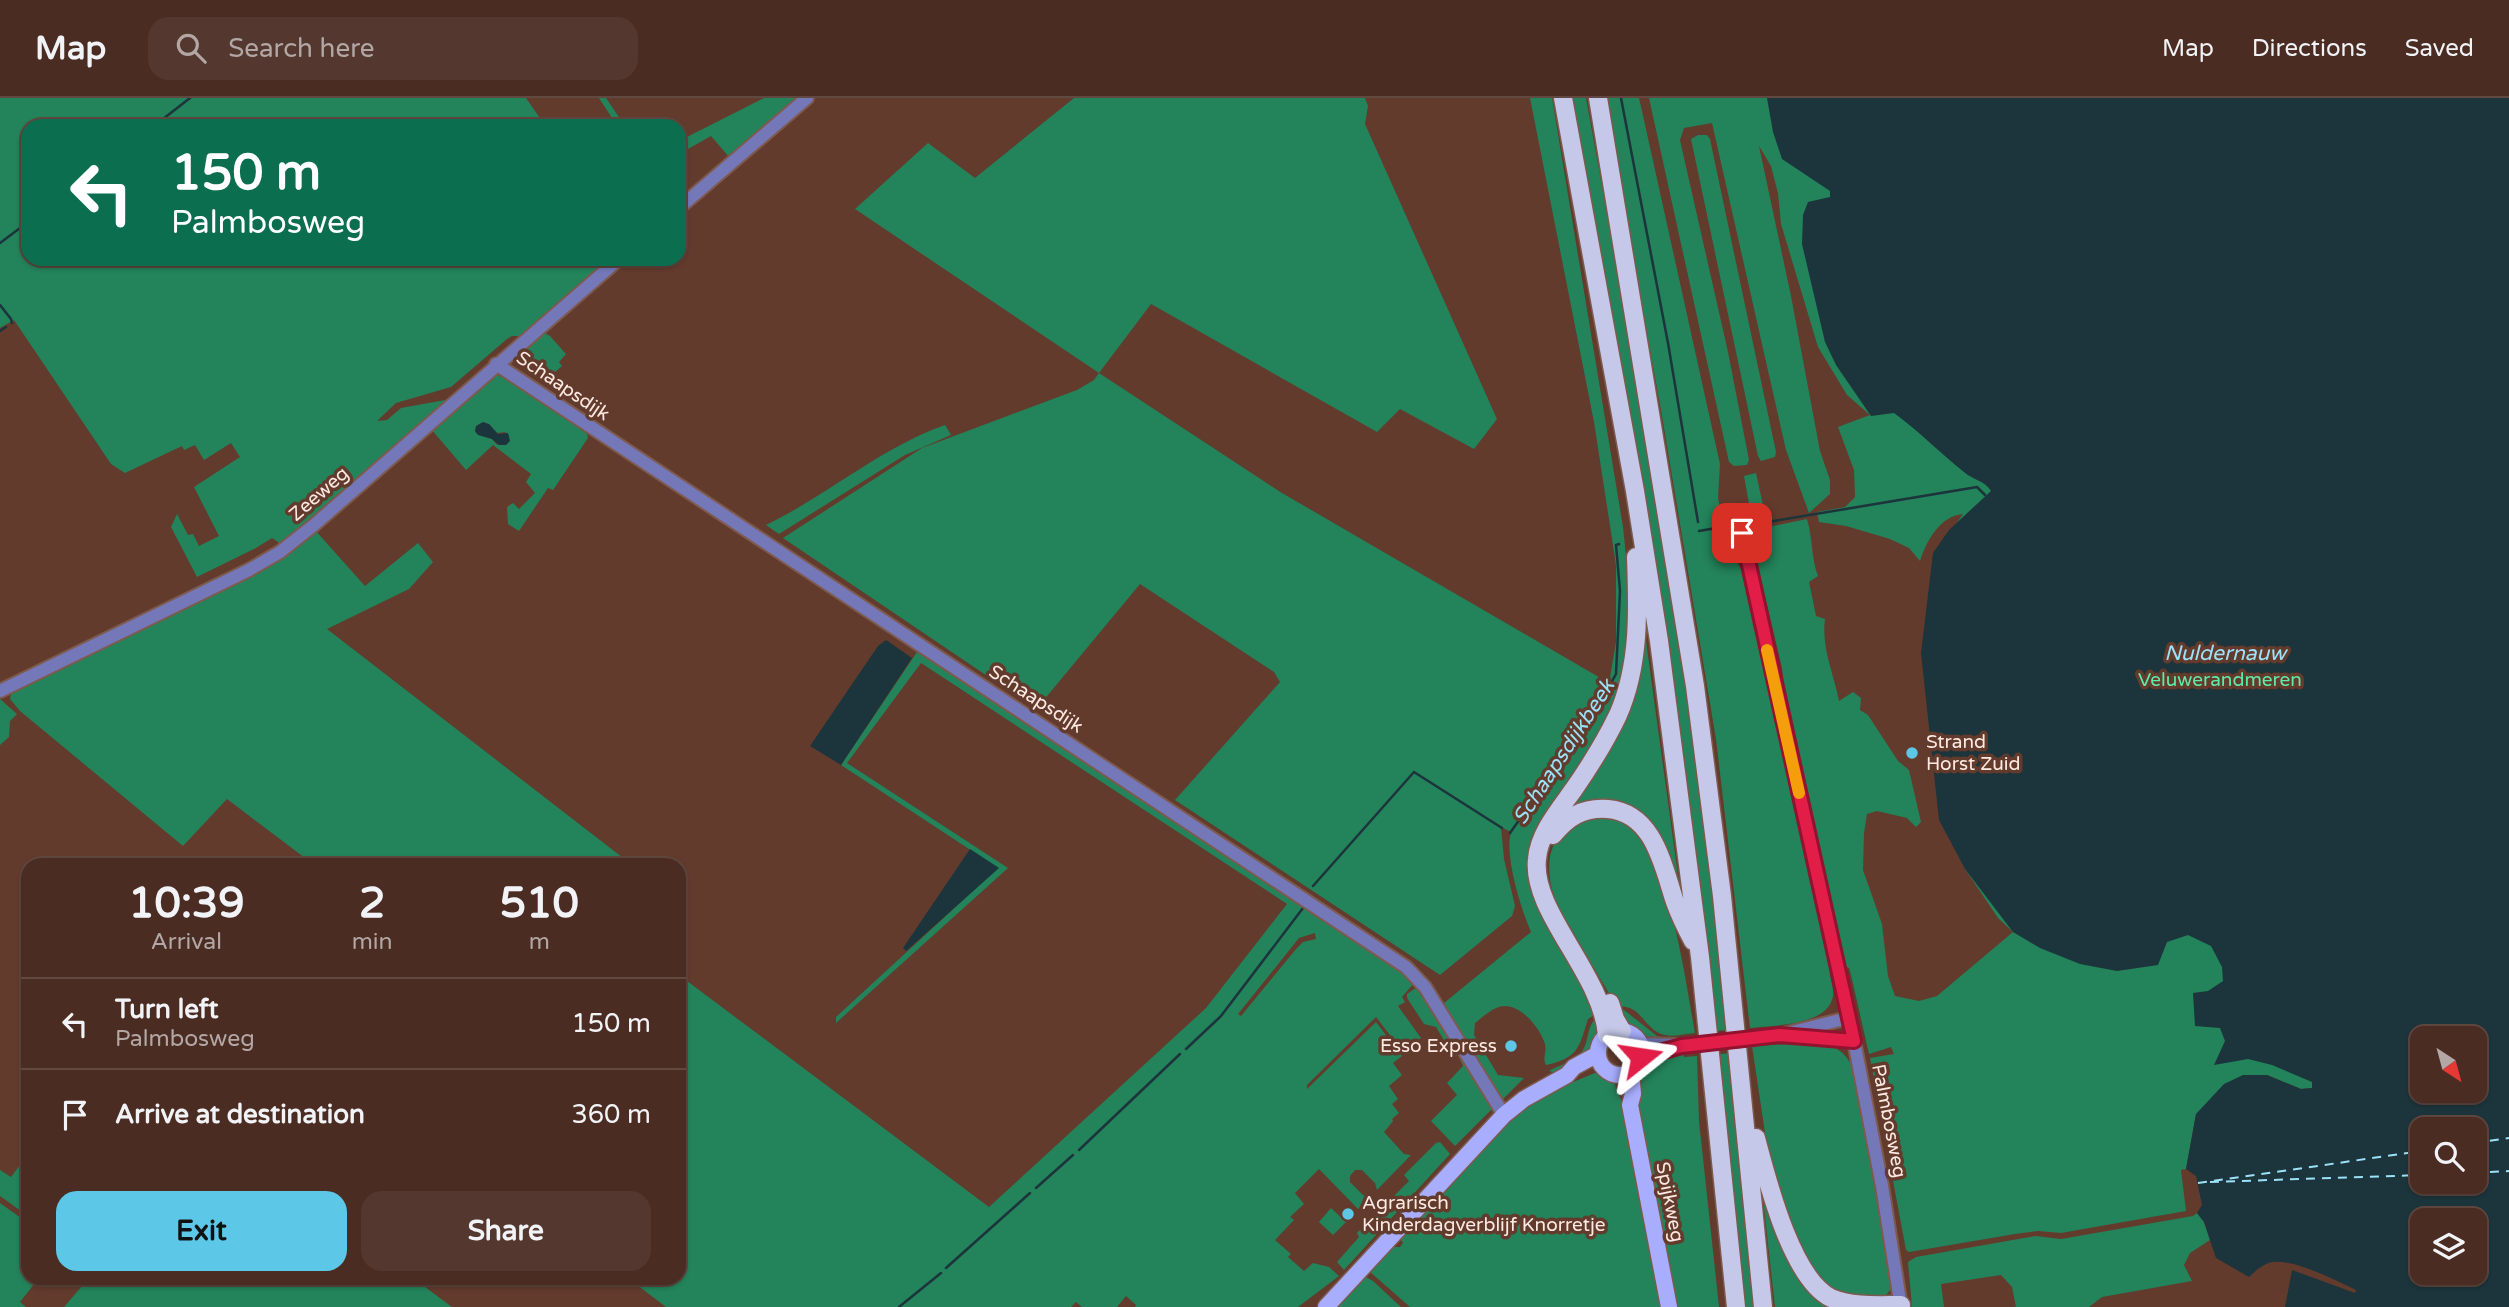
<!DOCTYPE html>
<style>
:root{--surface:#4a2c22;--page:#54382f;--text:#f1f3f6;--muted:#b2a7a5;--line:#614840;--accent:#5cc7e7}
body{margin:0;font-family:"Varela Round",sans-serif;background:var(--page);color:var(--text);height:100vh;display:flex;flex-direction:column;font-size:26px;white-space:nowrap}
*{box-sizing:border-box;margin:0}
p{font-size:23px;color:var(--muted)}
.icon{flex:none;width:38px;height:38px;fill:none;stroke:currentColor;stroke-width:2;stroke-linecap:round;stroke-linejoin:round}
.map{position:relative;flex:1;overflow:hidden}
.drawer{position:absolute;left:21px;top:760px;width:665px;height:427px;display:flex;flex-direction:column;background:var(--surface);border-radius:21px;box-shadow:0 2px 5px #0004,0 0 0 2px var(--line)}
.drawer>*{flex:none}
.top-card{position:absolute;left:21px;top:21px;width:665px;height:147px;border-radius:21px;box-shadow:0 2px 5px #0004,0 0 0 2px var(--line);background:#0b6e4f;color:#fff;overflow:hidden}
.needle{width:46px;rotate:144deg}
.tools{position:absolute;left:2410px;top:928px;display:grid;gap:14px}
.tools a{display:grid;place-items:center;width:77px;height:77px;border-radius:14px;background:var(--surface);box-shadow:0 2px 5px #0004,0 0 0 2px var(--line);font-size:35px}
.pin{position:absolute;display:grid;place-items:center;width:60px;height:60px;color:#fff;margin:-30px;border-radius:14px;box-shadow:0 4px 10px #0006}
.me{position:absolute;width:77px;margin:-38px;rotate:75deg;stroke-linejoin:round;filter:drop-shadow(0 0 5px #0008)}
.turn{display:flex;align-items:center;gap:24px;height:147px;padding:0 35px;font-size:32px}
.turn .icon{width:91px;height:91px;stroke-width:2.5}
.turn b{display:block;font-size:49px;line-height:60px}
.eta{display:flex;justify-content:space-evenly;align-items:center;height:119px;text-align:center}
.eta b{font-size:42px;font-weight:700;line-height:49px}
.cta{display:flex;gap:14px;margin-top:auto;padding:14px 35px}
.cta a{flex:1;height:80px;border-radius:21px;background:var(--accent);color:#111;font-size:28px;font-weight:700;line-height:80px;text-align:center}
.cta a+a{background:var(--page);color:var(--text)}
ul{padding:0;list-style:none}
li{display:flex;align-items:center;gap:21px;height:91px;padding:0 35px;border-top:2px solid var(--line)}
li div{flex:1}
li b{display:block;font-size:26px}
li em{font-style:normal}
header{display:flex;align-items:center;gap:42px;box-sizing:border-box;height:98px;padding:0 35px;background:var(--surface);border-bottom:2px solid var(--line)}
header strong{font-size:33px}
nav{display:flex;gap:38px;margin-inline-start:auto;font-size:24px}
.search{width:490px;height:63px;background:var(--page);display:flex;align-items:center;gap:18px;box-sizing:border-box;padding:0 24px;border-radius:21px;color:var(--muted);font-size:26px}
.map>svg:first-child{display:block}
.green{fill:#23835a;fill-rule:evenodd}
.water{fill:#1c343b;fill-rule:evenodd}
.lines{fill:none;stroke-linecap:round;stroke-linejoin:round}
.stream{stroke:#1c343b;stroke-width:2.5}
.ferry{stroke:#9be1f8;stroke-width:2;stroke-dasharray:9 7;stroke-linecap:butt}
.minor-casing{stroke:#7e5a4e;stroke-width:16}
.major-casing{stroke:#7e5a4e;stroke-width:19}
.highway-casing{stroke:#7e5a4e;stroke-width:21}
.minor{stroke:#7478b9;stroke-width:12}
.major{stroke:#a8adfd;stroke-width:16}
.highway{stroke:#c5c8e8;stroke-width:18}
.minor-bridge-casing{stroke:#7e5a4e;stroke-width:16;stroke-linecap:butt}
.minor-bridge{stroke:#7478b9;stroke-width:12}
.route-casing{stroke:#92132f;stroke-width:18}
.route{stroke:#e11d48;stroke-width:12}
.slow{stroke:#f59e0b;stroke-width:12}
.poi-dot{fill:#5cc7e7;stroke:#623b2d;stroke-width:2.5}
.labels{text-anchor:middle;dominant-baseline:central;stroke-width:7;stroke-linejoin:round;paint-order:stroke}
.street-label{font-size:19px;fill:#fde9e2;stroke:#623b2d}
.park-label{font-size:19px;fill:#5eebaa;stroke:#623b2d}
.poi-label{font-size:19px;fill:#fde9e2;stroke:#623b2d;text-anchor:start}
.water-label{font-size:21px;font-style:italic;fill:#9be1f8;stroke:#623b2d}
</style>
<header>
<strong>Map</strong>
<div class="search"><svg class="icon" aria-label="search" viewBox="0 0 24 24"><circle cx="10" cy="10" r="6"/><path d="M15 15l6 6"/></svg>Search here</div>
<nav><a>Map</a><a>Directions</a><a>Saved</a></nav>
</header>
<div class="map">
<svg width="2509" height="1209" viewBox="0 0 2509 1209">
<rect width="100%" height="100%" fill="#623b2d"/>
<!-- green -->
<path class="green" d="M0,0H526L544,26L541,28H28V161H589L598,172L522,238H512L507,241L451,289L396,305L377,323L387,322L401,310L451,301L281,446L272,440L256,450L197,479L171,429L177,416L188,437L193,436L199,448L219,438L194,389L240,359L231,345L204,362L195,347L184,352L182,348L125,375L111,366L14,222L0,230Z
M599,0H606L625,28H606L614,23Z
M764,0H797L729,59L711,38L679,56V43Z
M1074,0H1365L1368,8L1365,26L1497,321L1474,351L1400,311L1377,334L1151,206L1099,275L1282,395L1609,585L1616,544V468L1613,447L1594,324L1530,0H1552L1623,429L1629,486L1630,551L1611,615L1529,759L1599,914L1588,921C1579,949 1579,960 1546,967C1542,960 1547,954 1545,946C1540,930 1522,908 1505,908C1494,908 1483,919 1475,925L1474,937L1498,977L1524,980L1502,1002L1496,996L1444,905L1531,834C1521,811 1504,757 1511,734L1501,729L1504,761L1515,808L1512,818L1440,877L1175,702L1280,584L1274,574L1140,486L1038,609L1020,600L783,440L922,350L1077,292L1094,282L1099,275L855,111L928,45L975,80Z
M1568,0H1586L1665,435L1701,688L1729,932L1715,933Z
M1604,0H1639L1642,13L1720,366L1718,400L1728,447L1744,477L1750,498L1833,872L1830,877C1831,884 1834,891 1833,898C1828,928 1774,927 1750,930L1716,641L1661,312Z
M1649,0H2509L2474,1083V1031H2422L2312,985V990L2301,991L2267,977L2196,1016L2186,1071L2181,1072L2186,1113L2061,1135L2038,1133L2015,1136L1915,1153L1909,1154L1906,1152L1870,960L1894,956L1891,949L1869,956L1851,877L1849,870L1841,866L1789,630L1782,570L1758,469L1754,432L1807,421C1813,441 1811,459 1818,478L1809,484L1816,518L1825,521C1821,549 1834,576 1839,603L1853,594L1861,600L1860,612L1868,617L1898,663L1909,672L1921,724L1916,729L1907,720L1877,713L1867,716L1864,735L1863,772L1882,826L1888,878L1895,898L1919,903L1937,898L2013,834L1998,820L1965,771L1952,432L1963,416C1940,418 1927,442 1920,463L1909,450L1890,441L1846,428L1819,424L1817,414L1845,409L1855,399L1854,372L1838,329L1870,317L1847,297L1818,249L1781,126L1778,95L1771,68L1759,48L1791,198L1820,353L1830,382V396L1809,415L1786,352L1712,25L1684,30L1680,42L1728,254L1749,362L1747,367L1734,368L1729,364ZM2422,940H2474V992H2422Z
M1698,37H1707L1710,41L1776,354L1775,359L1761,363L1758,358L1691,41Z
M543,234L550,238L566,256L559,264L562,268L553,276L570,296L573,294L591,307L587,312L524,271L523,268L528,255L524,248Z
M496,276L530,294L587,336L588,340L553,392L548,390L519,433L508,426L507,409L513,405L519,411L535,395L526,384L531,376L493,347L466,372L431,331ZM489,326L496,335L506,334L497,347L492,341L476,335L475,333Z
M945,327L951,337L905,357L779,436L766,427C828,397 880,350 945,327Z
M1756,375L1766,421L1752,422L1744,378Z
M315,432L365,488L418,445L433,464L409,491L327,531L627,763L624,766H313L227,701L183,748L20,613L10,601L11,596L18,590L262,473Z
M1641,506L1684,822L1629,713L1557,724L1614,634Z
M917,554L1302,806L1415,884L1402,899L1405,904L1398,908L1421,940L1403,954L1376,919L1307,987V991L1376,924L1402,958L1393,965L1402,977L1389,988L1398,1001L1392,1006L1399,1015L1392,1021L1393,1023L1384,1034L1404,1056L1411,1057L1377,1092L1375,1085L1362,1072H1355L1350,1078V1084L1363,1097L1371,1099L1358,1111L1319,1071L1295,1095L1304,1106L1290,1119L1294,1122L1275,1142L1291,1156L1288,1159L1304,1173L1313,1165L1329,1169L1339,1178L1298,1209H1135L1136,1207L1126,1198L1117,1209H1082L1076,1204L1071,1209H666L628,1180H679V877L989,1109L1206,910L1287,806L921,565L847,665L1008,770L836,925V919L998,770L841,667ZM1315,835L1316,841L1303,844L1296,851L1241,918L1238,916L1299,840Z
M0,601L17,616L10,623L9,639L0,647Z
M1588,719C1604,719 1620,719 1633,731C1670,765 1686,885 1695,935C1683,936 1672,940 1661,936C1641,927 1641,905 1615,909L1611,899L1559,810C1547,785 1542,750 1567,730C1573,726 1581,723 1588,719Z
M1414,891H1419L1459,956L1454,959L1436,929L1424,926L1407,900V896Z
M1624,912L1657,938L1673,942H1685C1653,944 1634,944 1616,914Z
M1596,920L1601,935L1593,951L1557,975L1549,973C1558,967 1575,965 1583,952C1589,942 1587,928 1596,920Z
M1811,945C1830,946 1841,949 1851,966L1876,1081L1892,1182L1891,1191L1886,1197L1878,1201L1857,1203L1824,1188L1800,1153L1770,1068L1752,948Z
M1682,954L1684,959L1697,958L1699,1023L1719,1209H1674L1635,991C1640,958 1654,962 1682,954Z
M1732,955L1757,1209H1743L1720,956Z
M1462,960L1492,1011L1455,1048L1431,1023L1457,997L1447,985L1463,968L1460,961Z
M1595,975L1605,977L1614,984L1626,1015L1663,1209H1410L1369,1173L1392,1149H1400L1403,1145L1399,1138L1428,1109L1434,1112L1438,1107L1434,1099C1488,1041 1518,1004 1595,975Z
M1440,1044L1450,1056L1344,1172L1337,1164L1359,1139L1357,1135L1409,1083L1404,1077L1436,1045Z
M27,1053L28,1054V1118L0,1098V1072L11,1079L23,1063L20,1060Z
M1760,1073L1790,1154L1838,1209H1775Z
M0,1105L28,1125V1180H39L20,1204L26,1209H0Z
M1331,1110L1346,1124L1333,1137L1319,1124Z
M2197,1115L2204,1124L2210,1142L2190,1155L2184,1167L2192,1183L2102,1199L2089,1209H2016L2012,1189L2001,1177L1941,1186L1944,1209H1912L1908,1164L1916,1159L2036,1138L2061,1141L2193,1118Z
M1366,1179L1373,1183L1401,1209H1333L1362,1180Z
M89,1180H413L452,1209H64Z"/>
<!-- water -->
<path class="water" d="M1767,0H2509V1209H2285L2292,1172L2355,1195L2356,1192C2335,1182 2295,1161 2272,1164C2263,1166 2255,1173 2249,1179L2216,1160L2204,1124L2197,1115L2202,1107L2196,1078L2186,1071L2196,1016L2224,986L2243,977H2267L2301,991L2312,990V984L2272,967L2248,961L2214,967L2225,943L2220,930L2195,928L2193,895L2208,893L2223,883L2222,869L2211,848L2188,837L2167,844L2158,867L2117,873L2080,866L2040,850L2013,834L1965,771L1939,722L1921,555L1933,455L1949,432L1991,393C1984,382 1973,382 1964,374C1940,355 1919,333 1894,315L1871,318L1836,267L1825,244L1802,146L1803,117L1808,104L1830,99V93L1782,61L1773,34ZM2422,940H2474V992H2422ZM2422,1031H2474V1083H2422ZM2422,1122H2474V1174H2422Z
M483,324L489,326L498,336L508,335L510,343L506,347H499L492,341L478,337L475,333L476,328Z
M886,542L912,560L841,667L810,648L878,548Z
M970,751L999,770L906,853L903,850Z"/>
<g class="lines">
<!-- stream -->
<path class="stream" d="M1621,0L1668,245L1698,424
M154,28L190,0
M0,145L28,124
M0,207L11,221L12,225
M0,233L6,229
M1756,426L1977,389L1985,397
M1699,433L1722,429
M1510,735L1594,616L1616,576L1620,493L1616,447L1619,446
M1313,788L1414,674L1502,730
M1186,951L1221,918L1303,810
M1079,1052L1180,956
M1036,1090L1073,1057
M946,1170L1030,1095
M899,1209L941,1175"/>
<!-- ferry -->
<path class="ferry" d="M2474,1045L2509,1040
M2474,1075L2509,1073
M2210,1084L2422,1077
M2198,1085L2422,1053"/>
<defs>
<path id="minor" d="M679,110L807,0
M496,266L1406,869L1425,889L1504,1017
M1742,435L1854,943L1882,1088L1901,1209
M0,593L249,472L280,454L314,427L619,161
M1784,938L1854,943
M1753,941L1780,937L1848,920
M1640,946L1675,947
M1641,959L1686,947"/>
<path id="major" d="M1598 955a22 22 0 1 1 44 0a22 22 0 1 1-44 0Z
M1631,974L1633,996L1630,1007L1669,1209
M1326,1209L1504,1017L1524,1001L1567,977L1574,969L1598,956"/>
<path id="highway" d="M1563,0L1635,393L1659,543L1700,859L1736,1209
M1598,0L1695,588L1722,798L1763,1209
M1553,737C1568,719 1583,709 1608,711C1654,715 1663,768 1675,804C1680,818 1686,830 1693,843
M1610,905L1615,921L1622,933
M1607,937C1602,875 1531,814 1537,761C1539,735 1560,711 1574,691C1590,668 1606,642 1618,617C1640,567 1638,512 1636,459
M1756,1040C1767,1081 1791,1180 1831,1200C1853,1209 1877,1207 1901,1207"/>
</defs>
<!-- minor casing -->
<use href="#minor" class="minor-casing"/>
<!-- major casing -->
<use href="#major" class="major-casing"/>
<!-- highway casing -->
<use href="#highway" class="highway-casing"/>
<!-- minor -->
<use href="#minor" class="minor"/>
<!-- major -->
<use href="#major" class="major"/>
<!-- highway -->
<use href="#highway" class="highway"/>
<defs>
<path id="minor-bridge" d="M1686,947L1753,941"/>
</defs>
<!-- minor-bridge casing -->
<use href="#minor-bridge" class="minor-bridge-casing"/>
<!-- minor-bridge -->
<use href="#minor-bridge" class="minor-bridge"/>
</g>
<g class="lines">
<defs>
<path id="route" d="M1641,959L1682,948L1780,937L1854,943L1742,435"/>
</defs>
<!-- route casing -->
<use href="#route" class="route-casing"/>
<!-- route -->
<use href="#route" class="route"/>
<!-- slow -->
<path class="slow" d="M1767,552L1799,695"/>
</g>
<!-- markers -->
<g class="poi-dot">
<circle cx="1912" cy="655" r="7"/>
<circle cx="1511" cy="948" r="7"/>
<circle cx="1348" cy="1116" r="7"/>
</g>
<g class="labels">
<!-- street labels -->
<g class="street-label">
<text transform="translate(563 288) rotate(34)">Schaapsdijk</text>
<text transform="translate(319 396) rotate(-41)">Zeeweg</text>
<text transform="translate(1036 601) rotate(33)">Schaapsdijk</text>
<text transform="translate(1889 1023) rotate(79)">Palmbosweg</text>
<text transform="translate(1670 1104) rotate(79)">Spijkweg</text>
</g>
<!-- park labels -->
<g class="park-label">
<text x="2220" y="582">Veluwerandmeren</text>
</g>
<!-- poi labels -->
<g class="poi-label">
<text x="1926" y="644">Strand<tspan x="1926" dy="22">Horst Zuid</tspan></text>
<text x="1497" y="948" text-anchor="end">Esso Express</text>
<text x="1362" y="1105">Agrarisch<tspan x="1362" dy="22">Kinderdagverblijf Knorretje</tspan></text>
</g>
<!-- water labels -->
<g class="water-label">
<text x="2225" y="555">Nuldernauw</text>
<text transform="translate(1564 654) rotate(-57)">Schaapsdijkbeek</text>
</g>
</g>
</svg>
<div class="tools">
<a><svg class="needle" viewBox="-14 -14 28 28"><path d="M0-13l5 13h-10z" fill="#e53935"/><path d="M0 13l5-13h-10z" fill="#b2a7a5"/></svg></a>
<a><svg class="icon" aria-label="search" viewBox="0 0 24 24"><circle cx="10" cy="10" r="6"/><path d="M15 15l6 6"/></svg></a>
<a><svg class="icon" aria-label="layers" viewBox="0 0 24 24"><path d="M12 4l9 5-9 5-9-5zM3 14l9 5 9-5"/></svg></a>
</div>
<div class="pin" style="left:1742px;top:435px;background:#d93025"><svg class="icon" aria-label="arrive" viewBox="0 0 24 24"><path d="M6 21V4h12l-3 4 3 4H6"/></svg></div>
<svg class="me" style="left:1641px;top:959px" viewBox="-20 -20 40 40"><path d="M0-17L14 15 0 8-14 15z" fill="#e11d48" stroke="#fff" stroke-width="4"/></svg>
<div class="top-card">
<div class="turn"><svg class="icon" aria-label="left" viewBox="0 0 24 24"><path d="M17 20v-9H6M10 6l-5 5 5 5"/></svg><div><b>150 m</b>Palmbosweg</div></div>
</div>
<section class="drawer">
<div class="eta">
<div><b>10:39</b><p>Arrival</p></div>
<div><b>2</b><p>min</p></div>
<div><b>510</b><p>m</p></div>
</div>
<ul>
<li><svg class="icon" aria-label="left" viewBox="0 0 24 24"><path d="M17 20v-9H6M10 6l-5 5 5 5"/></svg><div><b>Turn left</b><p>Palmbosweg</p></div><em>150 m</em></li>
<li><svg class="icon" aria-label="arrive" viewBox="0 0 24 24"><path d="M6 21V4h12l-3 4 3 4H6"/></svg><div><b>Arrive at destination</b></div><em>360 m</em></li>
</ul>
<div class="cta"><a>Exit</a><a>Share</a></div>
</section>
</div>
